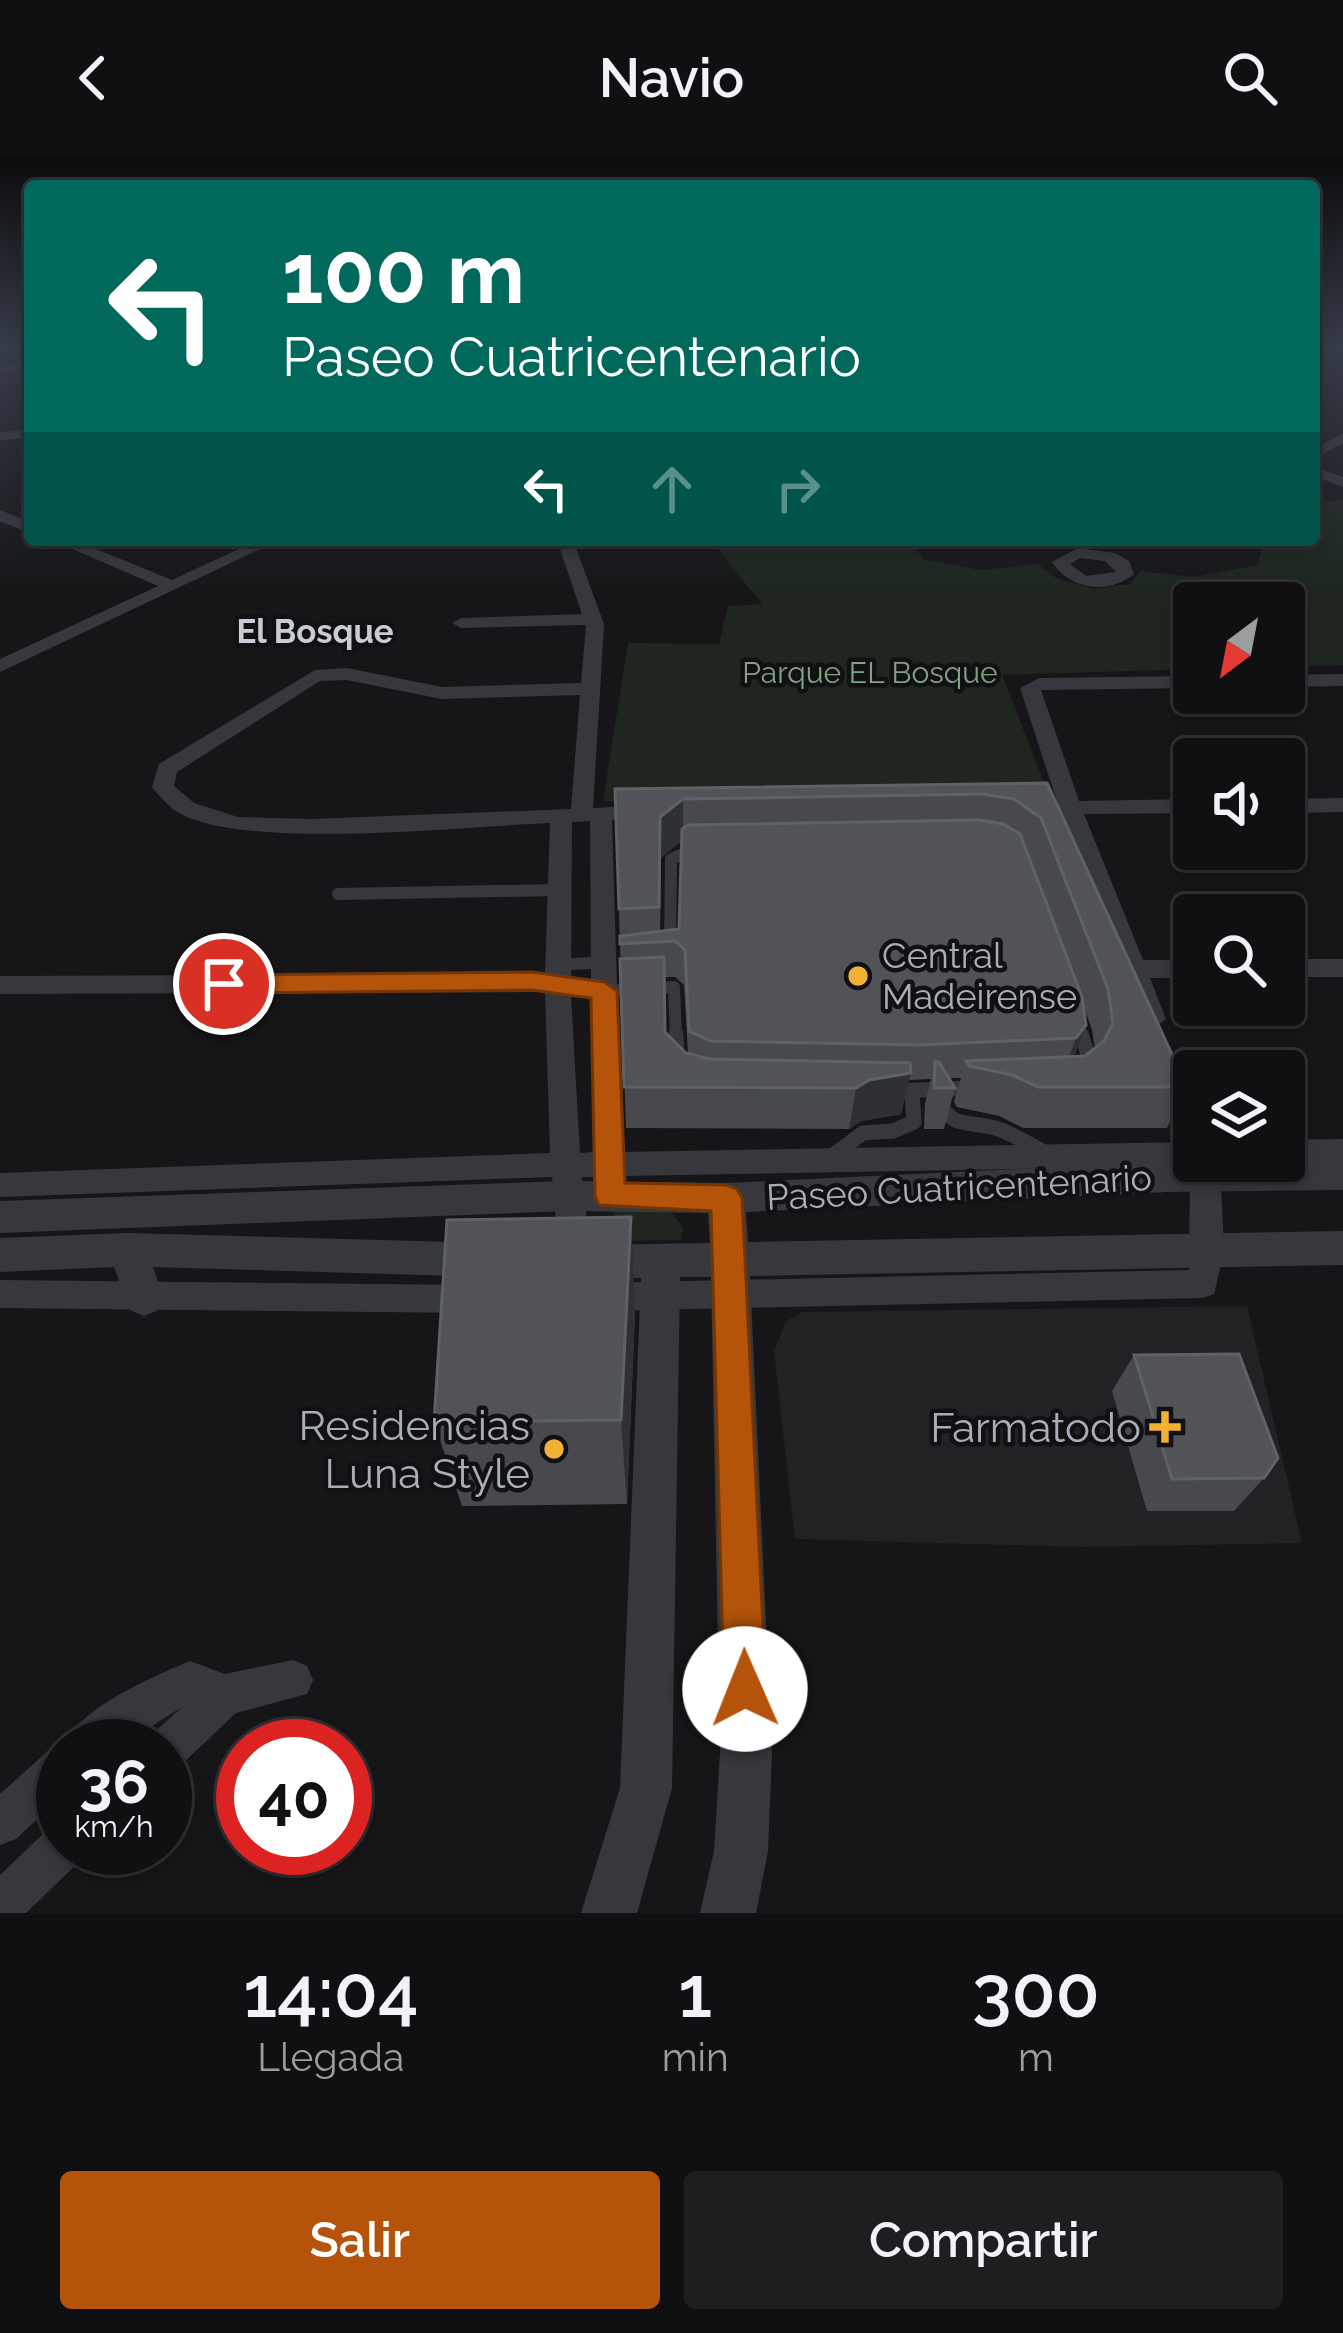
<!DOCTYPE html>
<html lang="es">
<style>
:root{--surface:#101012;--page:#1e1e20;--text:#f1f3f6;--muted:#9c9d9f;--line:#303032;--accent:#b45309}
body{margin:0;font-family:Raleway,sans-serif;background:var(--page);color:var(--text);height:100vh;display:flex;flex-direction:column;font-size:45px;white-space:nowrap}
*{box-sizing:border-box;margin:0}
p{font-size:39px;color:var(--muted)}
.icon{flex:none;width:66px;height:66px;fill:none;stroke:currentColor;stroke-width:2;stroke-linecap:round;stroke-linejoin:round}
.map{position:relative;height:1757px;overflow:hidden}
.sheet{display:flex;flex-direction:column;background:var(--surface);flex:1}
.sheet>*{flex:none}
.guide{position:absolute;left:24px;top:24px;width:1296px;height:366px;border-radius:12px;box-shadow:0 6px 18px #0003,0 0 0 3px var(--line);background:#00695c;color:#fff;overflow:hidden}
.needle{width:78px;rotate:212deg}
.fabs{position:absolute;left:1173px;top:426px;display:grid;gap:24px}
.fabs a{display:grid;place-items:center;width:132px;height:132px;border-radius:12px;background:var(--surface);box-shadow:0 6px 18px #0003,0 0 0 3px var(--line);font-size:60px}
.speed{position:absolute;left:36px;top:1563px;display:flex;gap:24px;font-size:60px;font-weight:700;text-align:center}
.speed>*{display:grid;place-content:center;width:156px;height:156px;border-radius:50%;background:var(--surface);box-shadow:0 6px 18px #0003,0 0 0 3px var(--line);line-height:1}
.speed small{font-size:30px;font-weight:400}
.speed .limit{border:18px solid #d22;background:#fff;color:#111}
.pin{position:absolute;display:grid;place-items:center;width:102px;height:102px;color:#fff;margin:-51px;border:6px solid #fff;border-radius:50%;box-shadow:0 3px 12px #0007}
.me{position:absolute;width:132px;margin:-66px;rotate:359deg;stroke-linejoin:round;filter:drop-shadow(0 0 9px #0008)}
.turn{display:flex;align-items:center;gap:42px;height:252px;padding:0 60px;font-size:54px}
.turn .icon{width:156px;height:156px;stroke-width:2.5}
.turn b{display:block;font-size:84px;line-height:102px}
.lanes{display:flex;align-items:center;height:114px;padding:0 60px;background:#0003;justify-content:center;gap:60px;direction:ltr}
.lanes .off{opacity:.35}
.eta{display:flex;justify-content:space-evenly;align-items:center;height:204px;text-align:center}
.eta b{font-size:72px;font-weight:600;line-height:84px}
.cta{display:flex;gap:24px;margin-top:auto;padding:24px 60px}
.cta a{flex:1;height:138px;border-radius:12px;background:var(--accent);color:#fff;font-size:48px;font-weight:600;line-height:138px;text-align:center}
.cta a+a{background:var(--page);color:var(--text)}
header{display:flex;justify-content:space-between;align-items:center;height:156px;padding:0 60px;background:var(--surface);font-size:54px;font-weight:600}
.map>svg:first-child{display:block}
.built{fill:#222225}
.green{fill:#1e261f}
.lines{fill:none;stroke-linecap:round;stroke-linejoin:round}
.service-far1{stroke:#37383d;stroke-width:12}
.service{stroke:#37383d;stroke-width:15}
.minor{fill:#37383d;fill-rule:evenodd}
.tertiary{fill:#37383d;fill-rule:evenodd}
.wall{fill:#47494d;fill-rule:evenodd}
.shaded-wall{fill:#2f3033}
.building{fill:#525359;stroke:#5f6168;stroke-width:3}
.route{fill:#b45309;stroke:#753606;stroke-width:3}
.poi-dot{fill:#f2b134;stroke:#111113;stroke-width:4.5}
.labels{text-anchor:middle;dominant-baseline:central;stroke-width:9;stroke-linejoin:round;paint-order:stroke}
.far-park-label{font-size:30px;fill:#7fa381;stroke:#111113}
.far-neighbourhood-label{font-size:33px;font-weight:bold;fill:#c9ccd4;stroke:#111113}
.poi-label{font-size:36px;fill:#a8adb8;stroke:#111113;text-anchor:start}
.street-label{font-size:36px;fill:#a8adb8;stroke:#111113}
.near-poi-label{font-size:42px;fill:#a8adb8;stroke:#111113;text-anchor:end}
</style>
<header><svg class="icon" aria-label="back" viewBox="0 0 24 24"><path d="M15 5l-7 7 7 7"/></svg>Navio<svg class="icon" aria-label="search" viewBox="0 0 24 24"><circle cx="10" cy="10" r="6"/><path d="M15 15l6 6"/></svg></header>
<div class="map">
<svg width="1343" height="1757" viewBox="0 0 1343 1757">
<rect width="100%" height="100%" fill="#161618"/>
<!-- built -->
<path class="built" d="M1247,1150L1302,1387L1084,1391L795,1383L774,1196L786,1165L802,1156Z"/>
<!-- green -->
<path class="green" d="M1343,344V509L1284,511V447H1194V513L1002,519L1050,642L603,645L628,487L719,488L728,450L762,448L716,391L760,384H911L923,403L981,414L1038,408L1056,422L1094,433L1130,428L1141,415L1193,421L1258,409L1264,384H1314V346Z
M667,1050L683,1072L681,1084L616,1085L613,1051Z"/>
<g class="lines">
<!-- service-far1 -->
<path class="service-far1" d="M338,738L558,734
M670,793L671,703L693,694
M555,809L610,806
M604,835L674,831L676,881
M1077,868L1082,881"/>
<!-- service -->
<path class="service" d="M676,878L677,902
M1081,878L1088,899L1082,915
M891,935L976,932
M939,945C950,973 971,965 995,972C1013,977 1031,990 1048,998
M828,1003L863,977L893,975L914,966L912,936"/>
<!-- minor -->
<path class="minor" d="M30,202V210L0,220V212Z
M30,274V282L0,284V276Z
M1343,277V287L1314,303V293Z
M1314,311L1343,321V331L1314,320Z
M0,354L30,366V377L0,365Z
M52,384H74L172,424L258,384H279L0,516V503L158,430Z
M557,384H573L604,468L593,652L652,649L663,656L652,663L612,664L622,996L1194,986V1005H1220L1224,1095L1214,1138L1203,1142L599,1155L587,1151L583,1141L587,1131L599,1127L1189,1114L1190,1010L623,1020L619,1033L608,1036L597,1033L593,1021H582L591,1099L586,1109L575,1113L564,1109L559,1099L552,1021L0,1041V1017L550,997L545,836L0,838V820L545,818L550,667C465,670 247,695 179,657C169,651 159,640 152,631L159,608L315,514L347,512L442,531L581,527L586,469L461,472L452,467L461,462L582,458ZM347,524L442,543L580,539L571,653L311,663L238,661L194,647L174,630L177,616L320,525ZM590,665L591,824L571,821L572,666ZM571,840L591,842L593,996L580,997Z
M1078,392L1115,397L1129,405L1134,418C1108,439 1070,434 1052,406ZM1080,402L1105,405L1116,416L1086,420L1070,408Z
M1343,518V530L1284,531V519Z
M1194,520V532L1041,534L1079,645L1194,643V657L1084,658L1143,804H1194V822H1150L1166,863L1153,873L1140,863L1062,658L1021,659L1010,652L1021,645H1057L1020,532L1039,522Z
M1343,642V656L1284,657V643Z
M1284,803H1343V821H1284Z
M1170,900L1180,903L1194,936V984L1184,981L1179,973L1156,910L1160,903Z
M1343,983V1007L1276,1005H1284V984Z
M0,1124L477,1129L489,1133L493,1143L489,1153L477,1157L0,1152Z
M293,1504L307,1510L313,1524L307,1538L236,1557L180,1610L165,1616V1590H146L150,1580L182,1551L120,1590H63V1639L16,1683L0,1689V1638L48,1595L64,1589C79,1552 154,1520 190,1505L225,1518Z
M63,1668V1692H84L79,1706L26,1757H0V1719L47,1674Z"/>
<!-- tertiary -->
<path class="tertiary" d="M1343,1004V1034L1167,1036L746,1056L748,1086L1343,1075V1109L750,1120L772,1597L768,1695L756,1757H700L714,1695L720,1597L711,1121H680L672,1632L637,1757H581L620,1632L641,1122L590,1123L576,1118L571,1106L576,1094L590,1089L710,1087L708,1057L568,1055L0,1077V1045L568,1025L726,1027L1167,1006Z
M127,1077L490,1087L504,1092L509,1104L504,1116L490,1121L153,1111L164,1142L158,1154L144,1160L130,1154L114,1111L0,1116V1082Z"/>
</g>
<!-- wall -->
<path class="wall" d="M1047,627L1187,931L1167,972H1023L999,960L957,951L954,946L961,922H949L955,932L944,973H924L925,947L931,923L909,924L901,958L861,965L849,973L626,972L615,633ZM681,685L679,773L660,776L661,702ZM664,821H675L684,829L688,898L665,876ZM1084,851L1092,874L1095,892L1085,900H1075Z
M635,1157L627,1348L462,1350L434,1266Z
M1134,1199L1264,1322L1234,1355H1147L1112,1235Z"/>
<!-- shaded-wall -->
<path class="shaded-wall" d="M683,643V684L661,702L660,793V661Z
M1086,869L1073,904L1063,917L1076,882Z
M911,917L901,958L861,965L849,973L856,932L869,924Z
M631,1061L635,1157L627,1348L621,1264Z"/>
<!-- building -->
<path class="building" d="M1047,627L1187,931H1038L1012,919L969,910L966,905L1085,900L1104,885L1113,867L1108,833L1041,662L1014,643L981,638L683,643L660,661L659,751L619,753L615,633Z
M979,664L1003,668L1020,678L1082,841L1086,869L1076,882L920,889L711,885L689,875L685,794L675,785L620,788V780L679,773L682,673L688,669Z
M664,801L665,876L686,897L709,903L910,907L911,917L869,924L856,932L624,931L620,803Z
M935,906H939L955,932H934Z
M631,1061L621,1264L434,1266L447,1064Z
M1239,1198L1278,1302L1264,1322L1172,1323L1134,1199Z"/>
<!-- sky -->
<linearGradient id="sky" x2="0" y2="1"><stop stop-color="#0c0c0d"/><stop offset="0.44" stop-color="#363c48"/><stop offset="1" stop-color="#363c48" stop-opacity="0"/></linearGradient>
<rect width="1343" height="437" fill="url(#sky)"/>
<!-- route -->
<path class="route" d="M532,816L604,826L617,835L625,1027L726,1029L737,1033L742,1042L766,1533L760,1548L745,1554L731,1548L724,1533L711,1055L599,1049L595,1040L591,842L532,834L224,837L211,828L224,819Z"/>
<!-- markers -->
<g class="poi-dot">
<circle cx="858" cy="820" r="12"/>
<path d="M1159 1253h12v12h12v12h-12v12h-12v-12h-12v-12h12z"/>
<circle cx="554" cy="1293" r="12"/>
</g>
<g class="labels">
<!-- far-park labels -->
<g class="far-park-label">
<text x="870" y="516">Parque EL Bosque</text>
</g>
<!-- far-neighbourhood labels -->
<g class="far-neighbourhood-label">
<text x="315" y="475">El Bosque</text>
</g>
<!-- poi labels -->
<g class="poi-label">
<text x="882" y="799">Central<tspan x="882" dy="41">Madeirense</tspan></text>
</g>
<!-- street labels -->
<g class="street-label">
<text transform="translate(959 1031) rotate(-3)">Paseo Cuatricentenario</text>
</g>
<!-- near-poi labels -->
<g class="near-poi-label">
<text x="530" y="1269">Residencias<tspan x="530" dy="48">Luna Style</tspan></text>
<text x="1141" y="1271">Farmatodo</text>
</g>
</g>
</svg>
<div class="fabs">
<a><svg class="needle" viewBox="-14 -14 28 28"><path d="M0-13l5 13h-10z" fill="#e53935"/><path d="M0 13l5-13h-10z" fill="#9c9d9f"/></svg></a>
<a><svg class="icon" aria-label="sound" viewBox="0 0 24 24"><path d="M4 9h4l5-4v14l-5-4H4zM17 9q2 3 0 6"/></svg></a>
<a><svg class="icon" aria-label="search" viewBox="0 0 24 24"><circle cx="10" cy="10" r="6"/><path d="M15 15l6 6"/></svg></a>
<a><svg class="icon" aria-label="layers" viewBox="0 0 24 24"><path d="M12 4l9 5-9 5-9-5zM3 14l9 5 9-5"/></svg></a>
</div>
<div class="speed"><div>36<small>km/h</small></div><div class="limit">40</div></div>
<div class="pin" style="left:224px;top:828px;background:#d93025"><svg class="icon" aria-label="arrive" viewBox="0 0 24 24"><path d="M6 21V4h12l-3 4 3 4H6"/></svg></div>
<svg class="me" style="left:745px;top:1533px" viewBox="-20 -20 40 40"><circle r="19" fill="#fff"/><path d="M0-13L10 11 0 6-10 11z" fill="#b45309"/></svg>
<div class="guide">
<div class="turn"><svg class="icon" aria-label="left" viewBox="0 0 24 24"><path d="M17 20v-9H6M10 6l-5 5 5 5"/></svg><div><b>100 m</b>Paseo Cuatricentenario</div></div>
<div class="lanes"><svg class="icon" aria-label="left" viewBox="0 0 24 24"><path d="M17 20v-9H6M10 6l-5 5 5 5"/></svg><svg class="icon off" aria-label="ahead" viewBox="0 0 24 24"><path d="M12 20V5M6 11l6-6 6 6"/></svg><svg class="icon off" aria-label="right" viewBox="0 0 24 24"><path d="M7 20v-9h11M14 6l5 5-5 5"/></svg></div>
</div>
</div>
<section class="sheet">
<div class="eta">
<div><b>14:04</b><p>Llegada</p></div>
<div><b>1</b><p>min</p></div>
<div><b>300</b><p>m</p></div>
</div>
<div class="cta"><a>Salir</a><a>Compartir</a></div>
</section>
